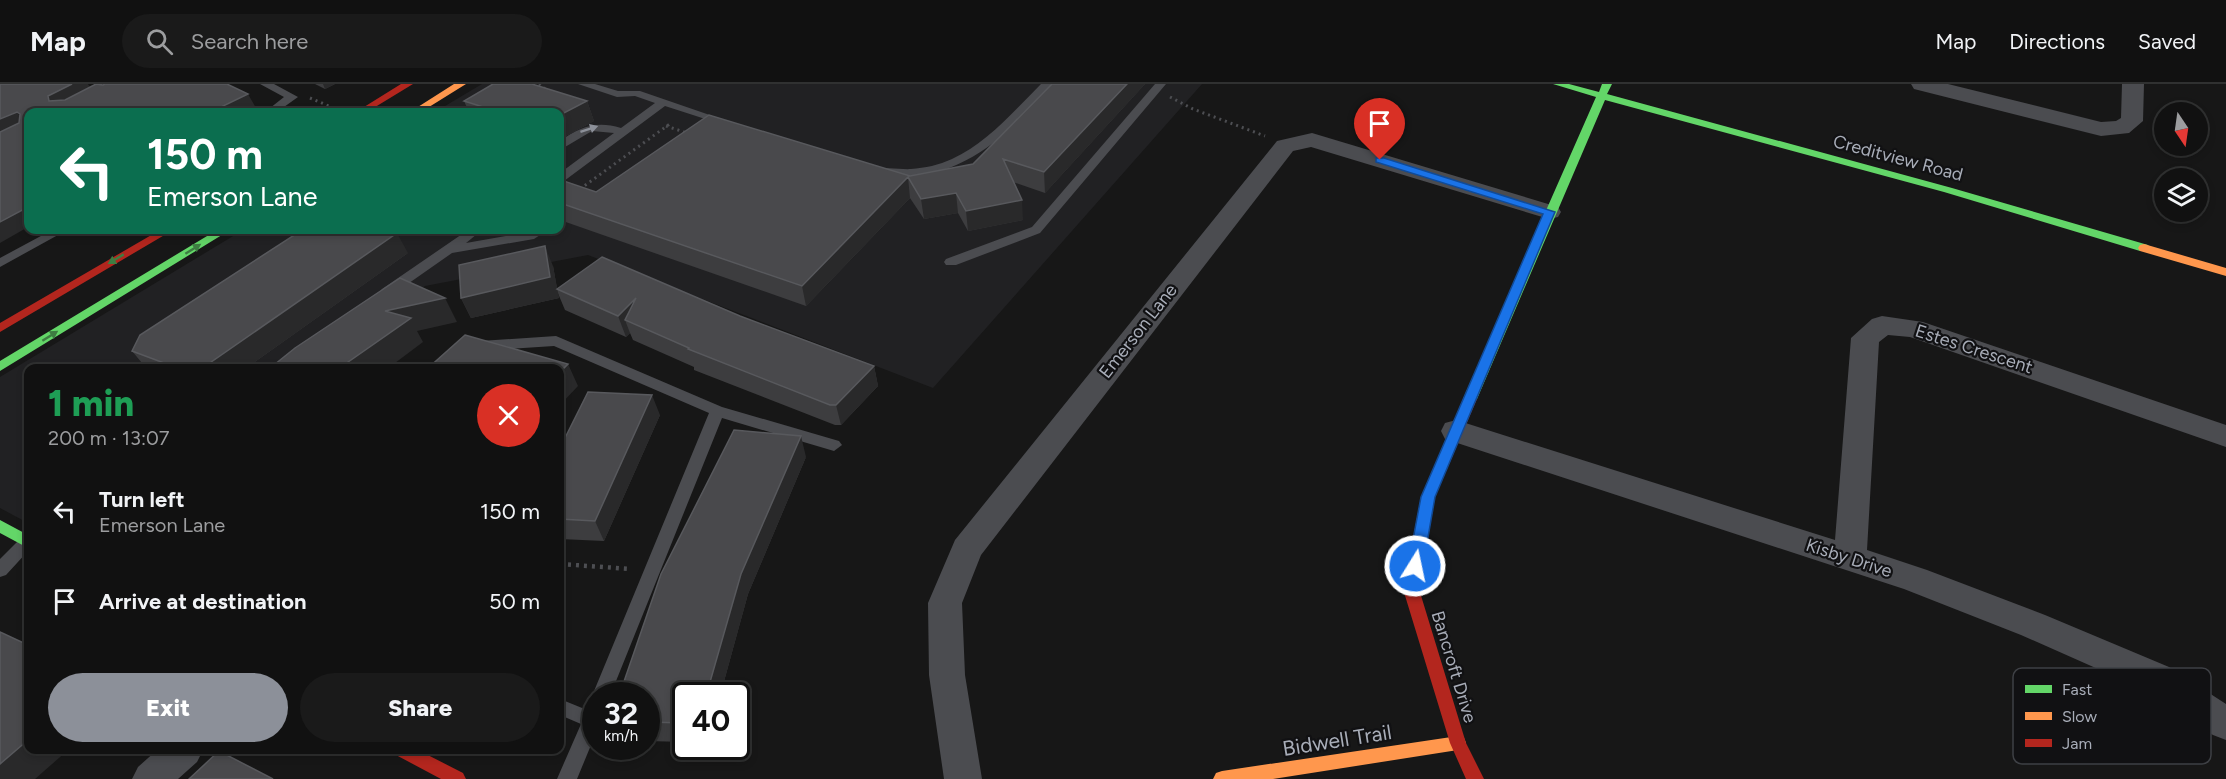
<!DOCTYPE html>
<meta charset="utf-8">
<style>
:root{--surface:#111;--page:#1a1a1a;--text:#f1f3f6;--muted:#9c9d9f;--line:#303131;--accent:#8c9099}
body{margin:0;font-family:Figtree,sans-serif;background:var(--page);color:var(--text);height:100vh;display:flex;flex-direction:column;font-size:22px;white-space:nowrap}
*{box-sizing:border-box;margin:0}
p{font-size:20px;color:var(--muted)}
.icon{flex:none;width:33px;height:33px;fill:none;stroke:currentColor;stroke-width:2;stroke-linecap:round;stroke-linejoin:round}
.map{position:relative;flex:1;overflow:hidden}
.panel{position:absolute;left:24px;top:280px;width:540px;height:390px;display:flex;flex-direction:column;background:var(--surface);border-radius:12px;box-shadow:0 3px 9px #0003,0 0 0 2px var(--line)}
.panel>*{flex:none}
.guide{position:absolute;left:24px;top:24px;width:540px;height:126px;border-radius:12px;box-shadow:0 3px 9px #0003,0 0 0 2px var(--line);background:#0b6e4f;color:#fff;overflow:hidden}
.needle{width:39px;rotate:167deg}
.controls{position:absolute;left:2154px;top:18px;display:grid;gap:12px}
.controls a{display:grid;place-items:center;width:54px;height:54px;border-radius:50%;background:var(--surface);box-shadow:0 3px 9px #0003,0 0 0 2px var(--line);font-size:30px}
.speed{position:absolute;left:582px;top:598px;display:flex;gap:12px;font-size:30px;font-weight:700;text-align:center}
.speed>*{display:grid;place-content:center;width:78px;height:78px;border-radius:50%;background:var(--surface);box-shadow:0 3px 9px #0003,0 0 0 2px var(--line);line-height:1}
.speed small{font-size:15px;font-weight:400}
.speed .limit{border:3px solid #111;border-radius:9px;background:#fff;color:#111}
.pin{position:absolute;display:grid;place-items:center;width:51px;height:51px;color:#fff;margin:-62px -26px;border-radius:50% 50% 50% 0;rotate:-45deg;box-shadow:0 0 6px #0007}
.pin .icon{rotate:45deg}
.me{position:absolute;width:66px;margin:-33px;rotate:10deg;stroke-linejoin:round;filter:drop-shadow(0 0 4px #0008)}
.turn{display:flex;align-items:center;gap:21px;height:126px;padding:0 24px;font-size:27px}
.turn .icon{width:78px;height:78px;stroke-width:2.5}
.turn b{display:block;font-size:42px;line-height:51px}
.round{display:grid;place-items:center;flex:none;width:63px;height:63px;border-radius:32px;background:var(--page)}
.headline{display:flex;align-items:center;justify-content:space-between;height:102px;padding:0 24px}
h1{font-size:36px;font-weight:800;line-height:45px;color:#1e9e55}
.cta{display:flex;gap:12px;margin-top:auto;padding:12px 24px}
.cta a{flex:1;height:69px;border-radius:36px;background:var(--accent);color:#fff;font-size:24px;font-weight:800;line-height:69px;text-align:center}
.cta a+a{background:var(--page);color:var(--text)}
ul{padding:0;list-style:none}
li{display:flex;align-items:center;gap:18px;height:90px;padding:0 24px}
li div{flex:1}
li b{display:block;font-size:22px}
li em{font-style:normal}
header{display:flex;align-items:center;gap:36px;box-sizing:border-box;height:84px;padding:0 30px;background:var(--surface);border-bottom:2px solid var(--line)}
header strong{font-size:28px}
nav{display:flex;gap:33px;margin-inline-start:auto;font-size:21px}
.search{width:420px;height:54px;background:var(--page);display:flex;align-items:center;gap:15px;box-sizing:border-box;padding:0 21px;border-radius:33px;color:var(--muted);font-size:22px}
.map>svg:first-child{display:block}
.built{fill:#212123}
.lines{fill:none;stroke-linecap:round;stroke-linejoin:round}
.path-far1{stroke:#4d4e52;stroke-width:3;stroke-dasharray:2 4;stroke-linecap:butt}
.path{stroke:#4d4e52;stroke-width:4.5;stroke-dasharray:3 5;stroke-linecap:butt}
.lane{fill:#4b4c50;fill-rule:evenodd}
.street{fill:#4b4c50;fill-rule:evenodd}
.fast{fill:#63d668;fill-rule:evenodd}
.slow{fill:#ff974d;fill-rule:evenodd}
.jam{fill:#b3261e;fill-rule:evenodd}
.wall{fill:#3d3d3f}
.shaded-wall{fill:#29292a}
.building{fill:#49494c;stroke:#58595d;stroke-width:1.5}
.oneway{fill:#8c9099}
.oneway2{fill:#3e7d42}
.route{fill:#1a73e8;stroke:#114b97;stroke-width:1.5}
.labels{text-anchor:middle;dominant-baseline:central;stroke-width:4.5;stroke-linejoin:round;paint-order:stroke}
.street-label{font-size:18px;fill:#a8adb8;stroke:#111113}
.near-street-label{font-size:21px;fill:#a8adb8;stroke:#111113}
.key{fill:#111113;stroke:#3e4045;stroke-width:1.5}
.key-label{font-size:16px;fill:#a8adb8}
</style>
<header>
<strong>Map</strong>
<div class="search"><svg class="icon" aria-label="search" viewBox="0 0 24 24"><circle cx="10" cy="10" r="6"/><path d="M15 15l6 6"/></svg>Search here</div>
<nav><a>Map</a><a>Directions</a><a>Saved</a></nav>
</header>
<div class="map">
<svg width="2226" height="695" viewBox="0 0 2226 695">
<rect width="100%" height="100%" fill="#171717"/>
<!-- built -->
<path class="built" d="M482,0H1202L933,304L588,171L425,202L311,285H28V439L0,424V293L243,146H560V28H435Z"/>
<g class="lines">
<!-- path-far1 -->
<path class="path-far1" d="M539,0L544,4L540,6
M1170,13L1193,25L1265,52
M310,14L336,25
M666,42L687,49
M580,105L671,39"/>
<!-- path -->
<path class="path" d="M560,480L631,485"/>
<!-- lane -->
<path class="lane" d="M260,0H274L298,13L277,28H265L284,13Z
M578,0H595L618,7H640L733,39L727,42L665,22L564,97H560V89L614,49L592,47L560,66V57C580,43 596,36 621,44L655,19L635,12L617,13Z
M1041,0H1052C1017,45 962,95 901,92C893,92 881,94 875,88C883,81 900,86 911,85C925,84 939,81 952,75C987,59 1014,27 1041,0Z
M1155,0H1166L1040,149L956,181H946L944,178L946,175L1032,143Z
M52,146H67L0,183V174Z
M468,146H482L466,159L534,147L540,151L534,155L452,169L392,211H382L380,208L382,205Z
M556,252L722,323L839,357L842,361L834,367L722,334L610,612H596V649L577,695H557L581,640L560,631V615L587,626L590,619L595,618L592,612L709,329L554,262L480,267L473,262L480,257Z
M28,451V467L6,491L0,493V475L22,453Z"/>
<!-- street -->
<path class="street" d="M1911,0H1948L2101,38L2116,37L2121,34L2122,0H2144L2143,37L2129,49L2101,52L1914,5Z
M1312,49L1558,123L1561,128L1558,133L1549,135L1311,63L1293,67L981,471L962,519L965,591L982,695H944L929,591L928,519L955,456L1277,57Z
M1882,232L1923,238L2226,341V363L1910,253L1888,251L1879,258L1867,466L1927,486L2045,531L2169,583L2226,620V656L2213,651L2143,605L2021,551L1904,505L1445,355L1441,347L1445,339L1456,336L1835,456L1851,254L1872,235Z
M157,666H203L197,678L178,695H132L138,683Z"/>
<!-- fast -->
<path class="fast" d="M1553,0H1569L1599,8L1602,0H1612L1607,10L1952,104L2148,161L2150,164L2148,167H2140L1944,108L1605,16L1477,315L1470,320L1463,315L1596,13Z
M217,146H230L0,287V277Z
M0,436L28,451V464L0,449Z"/>
<!-- slow -->
<path class="slow" d="M454,0H466L421,28H410Z
M2144,160L2226,184V192L2140,167L2138,164L2140,161Z
M1458,652L1464,654L1466,659L1464,664L1458,666L1273,695H1213L1216,689L1222,687Z"/>
<!-- jam -->
<path class="jam" d="M401,0H413L367,28H356Z
M160,146H173L0,248V239Z
M1470,310L1477,315L1435,413L1419,505L1466,659L1484,695H1466L1450,659L1403,505L1421,413L1463,315Z
M394,666H418L463,689L466,695H441L396,671Z"/>
</g>
<!-- wall -->
<path class="wall" d="M315,0H335L325,5Z
M493,0H532L587,17L594,37L560,55V28H469L464,17Z
M1052,0H1145L1045,109L1013,98L1023,136L968,147L958,129L924,135L910,114L806,222L560,136V101L596,108L910,92L973,80Z
M408,169L245,285H147L132,267Z
M553,182L557,205L740,232L874,282L878,302L841,341H835L694,286V283L633,256L630,249L626,253L565,226L557,207L559,214L471,234L461,214Z
M660,331L604,457L560,455V364Z
M806,373L748,510L720,612H686V658L646,657V612Z"/>
<!-- shaded-wall -->
<path class="shaded-wall" d="M72,0H88L93,8L58,26L49,17L48,12Z
M323,0H335L325,5Z
M1127,0H1145L1045,109L1044,88Z
M248,10L256,24L245,28H211Z
M587,17L594,37L560,55V31Z
M17,28L27,42L0,54V35Z
M908,93L910,114L806,222L802,202Z
M956,109L958,129L924,135L921,115Z
M1022,116L1023,136L968,147L966,127Z
M28,123V143L0,159V138Z
M397,149L408,169L245,285H201Z
M545,162L553,182L559,214L471,234L461,214Z
M445,214L457,238L417,247L423,258L387,285H338L385,227Z
M636,214L625,236L630,249L626,253L618,232Z
M568,280L578,302L560,321V288Z
M874,282L878,302L841,341L836,321Z
M652,311L660,331L604,457L595,437Z
M801,352L806,373L748,510L720,612H706L741,490Z
M28,656V666H68L35,695H0V680Z"/>
<!-- building -->
<path class="building" d="M0,0H72L48,12L49,17L65,16L96,0L103,1L105,0H227L248,10L211,28L208,26L203,28H28V123L0,138V48L19,39L20,30L17,28L0,35Z
M493,0H532L587,17L560,31V28H499L464,17Z
M1052,0H1127L1044,88L1003,75L1022,116L966,127L956,109L921,115L908,93L802,202L560,119V101L564,97L596,108L709,31L910,92L973,80Z
M302,146H388L397,149L201,285H180L132,267L140,251Z
M545,162L550,193L461,214L459,181Z
M602,173L740,232L874,282L836,321H830L688,265L689,264L625,236L636,214L618,232L557,205Z
M400,194L445,214L385,227L411,234L338,285H269L295,264Z
M465,251L568,280L560,288V285H427Z
M588,308L652,311L595,437L560,435V364Z
M734,346L801,352L741,490L706,612H686V639L646,638V612H619L661,490Z
M0,548L28,561V656L0,680Z
M219,667L273,695H189Z"/>
<!-- one-way arrows -->
<defs><path id="oneway-solid" d="M-6-.8H1V-3.2L6.5 0L1 3.2V.8H-6Z" transform="scale(1.5)"/></defs>
<use class="oneway" href="#oneway-solid" transform="translate(589 45) rotate(-18)"/>
<g class="oneway2">
<use href="#oneway-solid" transform="translate(193 165) rotate(-32)"/>
<use href="#oneway-solid" transform="translate(116 175) rotate(149)"/>
<use href="#oneway-solid" transform="translate(50 252) rotate(-32)"/>
</g>
<!-- route -->
<path class="route" d="M1376,74H1384L1555,128L1435,413L1423,482L1415,488L1408,482L1421,413L1543,130L1376,78Z"/>
<g class="labels">
<!-- street labels -->
<g class="street-label">
<text transform="translate(1898 74) rotate(15)">Creditview Road</text>
<text transform="translate(1138 247) rotate(-52)">Emerson Lane</text>
<text transform="translate(1974 265) rotate(18)">Estes Crescent</text>
<text transform="translate(1849 474) rotate(18)">Kisby Drive</text>
<text transform="translate(1454 583) rotate(73)">Bancroft Drive</text>
</g>
<!-- near-street labels -->
<g class="near-street-label">
<text transform="translate(1337 656) rotate(-9)">Bidwell Trail</text>
</g>
</g>
<!-- legend -->
<rect x="2013" y="584" width="198" height="96" rx="9" class="key"/>
<rect x="2025" y="601" width="27" height="8" fill="#63d668"/>
<rect x="2025" y="628" width="27" height="8" fill="#ff974d"/>
<rect x="2025" y="655" width="27" height="8" fill="#b3261e"/>
<g class="key-label">
<text x="2062" y="611">Fast</text>
<text x="2062" y="638">Slow</text>
<text x="2062" y="665">Jam</text>
</g>
</svg>
<div class="controls">
<a><svg class="needle" viewBox="-14 -14 28 28"><path d="M0-13l5 13h-10z" fill="#e53935"/><path d="M0 13l5-13h-10z" fill="#9c9d9f"/></svg></a>
<a><svg class="icon" aria-label="layers" viewBox="0 0 24 24"><path d="M12 4l9 5-9 5-9-5zM3 14l9 5 9-5"/></svg></a>
</div>
<div class="speed"><div>32<small>km/h</small></div><div class="limit">40</div></div>
<div class="pin" style="left:1380px;top:76px;background:#d93025"><svg class="icon" aria-label="arrive" viewBox="0 0 24 24"><path d="M6 21V4h12l-3 4 3 4H6"/></svg></div>
<svg class="me" style="left:1415px;top:482px" viewBox="-20 -20 40 40"><circle r="17" fill="#1a73e8" stroke="#fff" stroke-width="3"/><path d="M0-11L8 9 0 5-8 9z" fill="#fff"/></svg>
<div class="guide">
<div class="turn"><svg class="icon" aria-label="left" viewBox="0 0 24 24"><path d="M17 20v-9H6M10 6l-5 5 5 5"/></svg><div><b>150 m</b>Emerson Lane</div></div>
</div>
<section class="panel">
<div class="headline"><div><h1>1 min</h1><p>200 m · 13:07</p></div><a class="round" style="background:#d93025;color:#fff"><svg class="icon" aria-label="close" viewBox="0 0 24 24"><path d="M6 6l12 12M18 6L6 18"/></svg></a></div>
<ul>
<li><svg class="icon" aria-label="left" viewBox="0 0 24 24"><path d="M17 20v-9H6M10 6l-5 5 5 5"/></svg><div><b>Turn left</b><p>Emerson Lane</p></div><em>150 m</em></li>
<li><svg class="icon" aria-label="arrive" viewBox="0 0 24 24"><path d="M6 21V4h12l-3 4 3 4H6"/></svg><div><b>Arrive at destination</b></div><em>50 m</em></li>
</ul>
<div class="cta"><a>Exit</a><a>Share</a></div>
</section>
</div>
